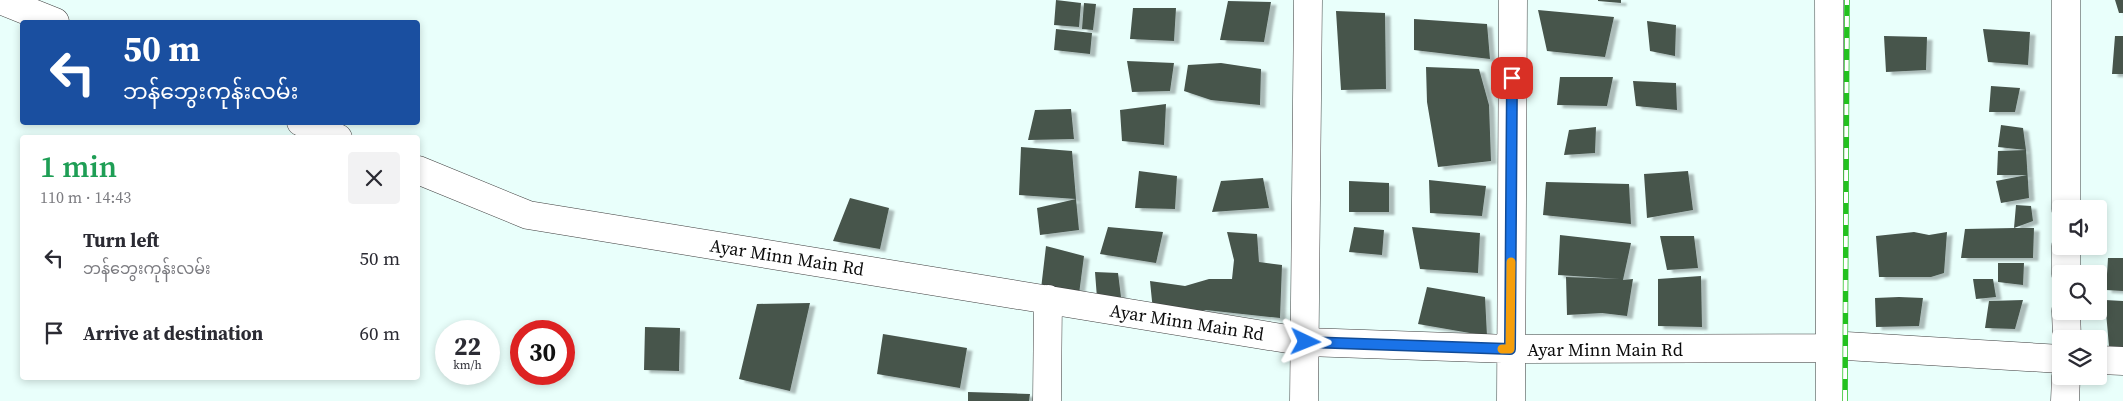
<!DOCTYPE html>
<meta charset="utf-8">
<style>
:root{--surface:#fff;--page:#f2f2f3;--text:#2b2b33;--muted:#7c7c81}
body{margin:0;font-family:"Source Serif 4","Noto Sans Myanmar",serif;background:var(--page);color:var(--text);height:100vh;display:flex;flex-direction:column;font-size:19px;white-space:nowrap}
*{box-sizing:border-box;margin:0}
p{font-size:16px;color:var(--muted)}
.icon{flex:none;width:28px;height:28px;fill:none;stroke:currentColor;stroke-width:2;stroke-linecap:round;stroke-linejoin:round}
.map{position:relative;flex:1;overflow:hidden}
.sheet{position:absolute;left:20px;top:135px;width:400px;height:245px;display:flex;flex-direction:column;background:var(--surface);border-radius:5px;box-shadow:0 2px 8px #0003}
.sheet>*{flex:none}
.guide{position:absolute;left:20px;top:20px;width:400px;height:105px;border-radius:5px;box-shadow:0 2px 8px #0003;background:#1a4fa0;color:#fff;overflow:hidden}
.controls{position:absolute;left:2052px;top:200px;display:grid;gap:10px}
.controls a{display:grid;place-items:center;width:55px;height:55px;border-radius:5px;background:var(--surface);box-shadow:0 2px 8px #0003;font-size:25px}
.speed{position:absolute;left:435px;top:320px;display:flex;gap:10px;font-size:25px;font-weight:700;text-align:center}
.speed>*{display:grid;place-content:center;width:65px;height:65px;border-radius:50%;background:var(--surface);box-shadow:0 2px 8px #0003;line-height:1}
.speed small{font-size:12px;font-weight:400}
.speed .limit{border:8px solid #d22;background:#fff;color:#111}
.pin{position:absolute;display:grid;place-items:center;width:42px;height:42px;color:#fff;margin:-21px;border-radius:10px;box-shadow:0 2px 8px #0006}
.me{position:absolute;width:55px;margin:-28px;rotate:92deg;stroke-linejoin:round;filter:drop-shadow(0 0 4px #0008)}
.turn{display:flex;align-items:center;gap:18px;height:105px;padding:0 20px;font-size:22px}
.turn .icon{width:65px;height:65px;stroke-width:2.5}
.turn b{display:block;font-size:35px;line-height:42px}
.round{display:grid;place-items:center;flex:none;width:52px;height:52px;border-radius:5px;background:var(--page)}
.overview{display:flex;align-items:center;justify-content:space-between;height:85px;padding:0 20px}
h1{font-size:30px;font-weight:600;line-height:38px;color:#1e9e55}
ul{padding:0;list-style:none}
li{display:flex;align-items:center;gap:15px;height:75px;padding:0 20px}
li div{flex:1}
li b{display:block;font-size:19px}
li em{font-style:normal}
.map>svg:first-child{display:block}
.building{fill:#47544c;filter:url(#shadow)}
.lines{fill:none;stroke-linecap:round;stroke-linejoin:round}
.street-casing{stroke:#3e3e3e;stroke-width:29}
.street{stroke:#fff;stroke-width:28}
.rail-casing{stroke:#23c11e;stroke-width:5.5}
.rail{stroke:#fff;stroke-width:4;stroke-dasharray:11;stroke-linecap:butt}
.route-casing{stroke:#114b97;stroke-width:12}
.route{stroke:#1a73e8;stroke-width:9}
.slow{stroke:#f59e0b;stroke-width:9}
.labels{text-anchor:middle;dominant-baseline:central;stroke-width:5;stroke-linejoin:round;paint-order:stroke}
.street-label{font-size:18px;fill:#0b0b0b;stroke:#fff}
</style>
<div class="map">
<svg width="2123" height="401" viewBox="0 0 2123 401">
<defs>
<filter id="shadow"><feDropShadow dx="5.5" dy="3" stdDeviation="1" flood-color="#0004"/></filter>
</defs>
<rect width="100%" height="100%" fill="#e9fffb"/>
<!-- building -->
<path class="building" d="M1056,0L1081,3L1079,27L1054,25Z
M1598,0H1621V3L1598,1Z
M2115,0H2123V13H2119Z
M1228,1L1271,2L1264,42L1220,40Z
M1084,3L1096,4L1093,30L1082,29Z
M1133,8H1176L1174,41L1130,39Z
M1538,10L1614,17L1605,57L1547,51Z
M1336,11L1385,13L1386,89L1341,90Z
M1414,19L1487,24L1490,59L1414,50Z
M1647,21L1676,25L1675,56L1650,51Z
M1056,29L1092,33L1090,54L1054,50Z
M1983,29L2030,32L2028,65L1988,62Z
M1884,36L1927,37L1926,70L1886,72Z
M2115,36H2123V74H2112Z
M1127,61L1174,63L1170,91L1132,92Z
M1221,63L1261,69L1260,105L1211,100L1184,91L1188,65Z
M1426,67L1479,69L1489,105L1491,161L1438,167L1427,102Z
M1560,77H1613L1607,106L1557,105Z
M1633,81L1676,83L1677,110L1636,106Z
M1991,86L2020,88L2015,112H1989Z
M1166,104L1164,145L1122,141L1120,110Z
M1071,109L1074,139L1028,140L1035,110Z
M2001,125L2023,128L2026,150L2029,198L2001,203L1996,181L2027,175H1997L1998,151L2026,150L1998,147Z
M1596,127L1595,153L1564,155L1569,130Z
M1021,147L1072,151L1076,199L1019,195Z
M1139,171L1177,176L1175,209L1135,208Z
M1688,171L1693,210L1647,218L1644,174Z
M1263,178L1269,208L1212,212L1221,181Z
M1429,180L1486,186L1482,216L1430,213Z
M1349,181L1389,183V212H1349Z
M1546,182L1629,184L1631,224L1543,215Z
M850,198L889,208L880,249L833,241Z
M1076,199L1079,230L1040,235L1037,208Z
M2016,205L2031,206L2033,221L2014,228H2034L2033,258H1961L1965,229L2014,228Z
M1108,227L1163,232L1156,263L1100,254Z
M1354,227L1384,230L1382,255L1349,252Z
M1412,227L1480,233L1478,273L1420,269Z
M1227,232L1257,234L1259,262L1282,265L1280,318L1206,310L1180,317L1153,311L1150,281L1185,286L1209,279H1232L1234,260Z
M1914,232L1929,235L1947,232L1944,273L1931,277H1879L1876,236Z
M1560,235L1631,243L1623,280L1633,279L1627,316L1602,313L1567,315L1566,277L1620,279L1558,275Z
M1660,236H1694L1698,268L1667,270Z
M1046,246L1084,256L1079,294L1041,289Z
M2108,258H2123V291L2106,290Z
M1998,263H2024L2023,285L1998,282Z
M1095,272L1118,273L1121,297L1097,298Z
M1701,276L1702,327L1658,326V279Z
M1973,279H1993L1996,297L1976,299Z
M1427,287L1485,297L1487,336L1418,324Z
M1899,297L1923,298L1919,326L1876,327L1875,298Z
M2023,300L2015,329L1985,328L1989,301Z
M2105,300L2123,301V347H2109Z
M810,303L790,391L739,379L757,304Z
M645,327L680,328L679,371L644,370Z
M883,334L967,348L960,388L877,374Z
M968,392L1030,394L1029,401H968Z"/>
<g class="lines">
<defs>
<path id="street" d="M0,0L55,22
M1829,0L1830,401
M2066,0V209
M301,122L338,138
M418,170L528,215L1306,342L1510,349L1831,348L1846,346L2061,359
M2066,246V274
M2066,311L2067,339
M2099,360L2123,361
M1047,401L1048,299
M1304,401L1308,0
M1511,401L1513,0
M2065,401L2066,376"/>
</defs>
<!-- street casing -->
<use href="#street" class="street-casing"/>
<!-- street -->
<use href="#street" class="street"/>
<defs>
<path id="rail" d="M1845,401L1847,0"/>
</defs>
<!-- rail casing -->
<use href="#rail" class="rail-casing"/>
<!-- rail -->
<use href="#rail" class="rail"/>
</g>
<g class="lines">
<defs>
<path id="route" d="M1306,342L1510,349L1512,78"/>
</defs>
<!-- route casing -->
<use href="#route" class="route-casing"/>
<!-- route -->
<use href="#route" class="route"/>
<!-- slow -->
<path class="slow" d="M1502,349H1510L1511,262"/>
</g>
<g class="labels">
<!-- street labels -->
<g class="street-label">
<text transform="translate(787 257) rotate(9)">Ayar Minn Main Rd</text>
<text transform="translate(1187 322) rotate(9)">Ayar Minn Main Rd</text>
<text x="1605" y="349">Ayar Minn Main Rd</text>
</g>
</g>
</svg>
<div class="controls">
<a><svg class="icon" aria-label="sound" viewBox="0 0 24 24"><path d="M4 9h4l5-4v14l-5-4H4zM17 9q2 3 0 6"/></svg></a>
<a><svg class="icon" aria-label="search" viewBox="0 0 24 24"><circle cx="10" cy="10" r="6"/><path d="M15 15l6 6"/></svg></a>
<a><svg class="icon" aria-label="layers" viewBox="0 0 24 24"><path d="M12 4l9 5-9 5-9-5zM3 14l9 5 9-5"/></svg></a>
</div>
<div class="speed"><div>22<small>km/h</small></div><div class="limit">30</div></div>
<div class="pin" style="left:1512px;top:78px;background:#d93025"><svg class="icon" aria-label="arrive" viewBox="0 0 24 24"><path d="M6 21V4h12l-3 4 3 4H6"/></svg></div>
<svg class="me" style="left:1306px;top:342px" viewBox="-20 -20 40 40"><path d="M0-17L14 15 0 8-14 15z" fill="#1a73e8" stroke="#fff" stroke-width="4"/></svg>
<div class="guide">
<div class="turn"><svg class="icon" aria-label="left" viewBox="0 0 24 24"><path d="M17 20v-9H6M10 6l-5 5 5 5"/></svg><div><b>50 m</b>ဘန်ဘွေးကုန်းလမ်း</div></div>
</div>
<section class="sheet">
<div class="overview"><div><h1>1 min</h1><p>110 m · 14:43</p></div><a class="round"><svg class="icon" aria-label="close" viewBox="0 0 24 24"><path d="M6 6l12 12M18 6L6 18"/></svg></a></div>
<ul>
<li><svg class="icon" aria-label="left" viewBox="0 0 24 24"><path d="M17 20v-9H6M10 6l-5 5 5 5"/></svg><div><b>Turn left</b><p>ဘန်ဘွေးကုန်းလမ်း</p></div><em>50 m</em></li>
<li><svg class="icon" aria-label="arrive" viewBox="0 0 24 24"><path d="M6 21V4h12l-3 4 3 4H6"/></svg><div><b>Arrive at destination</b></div><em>60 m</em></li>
</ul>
</section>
</div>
